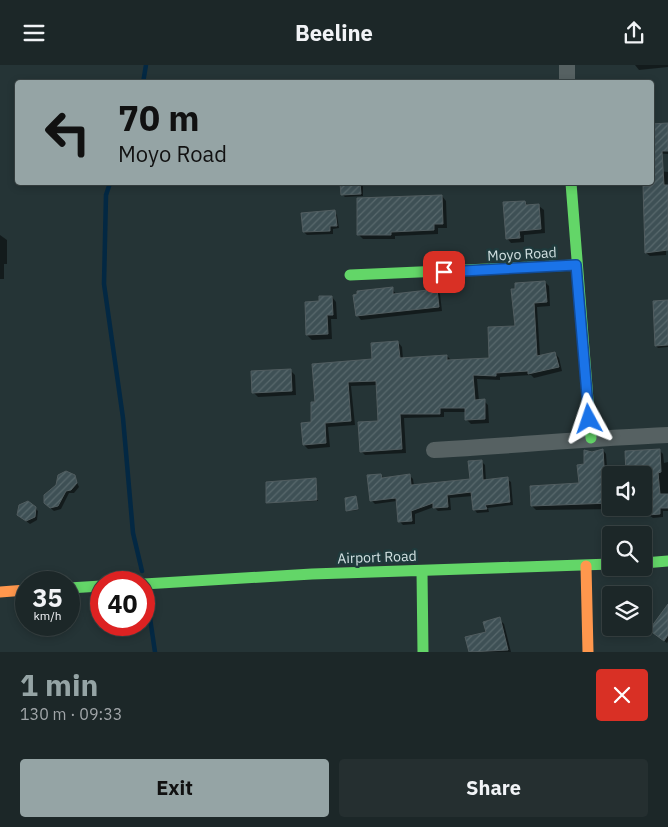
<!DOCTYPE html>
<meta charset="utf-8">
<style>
:root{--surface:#1c2728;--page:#252f30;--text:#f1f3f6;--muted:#a0a5a8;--line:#3a4445;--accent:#95a4a5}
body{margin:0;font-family:"IBM Plex Sans",sans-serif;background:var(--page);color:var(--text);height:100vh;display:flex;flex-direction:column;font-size:19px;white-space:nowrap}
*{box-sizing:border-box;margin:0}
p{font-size:16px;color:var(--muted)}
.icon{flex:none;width:28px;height:28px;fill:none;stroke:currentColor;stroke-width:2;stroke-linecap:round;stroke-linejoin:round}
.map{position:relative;height:587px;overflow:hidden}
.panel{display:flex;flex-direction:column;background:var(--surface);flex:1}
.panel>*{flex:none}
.banner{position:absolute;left:15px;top:15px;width:639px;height:105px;border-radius:5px;box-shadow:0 2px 8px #0003,0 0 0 1px var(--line);background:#95a4a5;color:#111;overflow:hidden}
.tools{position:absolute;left:602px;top:401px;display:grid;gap:10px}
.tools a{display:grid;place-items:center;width:50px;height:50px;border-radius:5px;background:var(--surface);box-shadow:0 2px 8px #0003,0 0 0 1px var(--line);font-size:25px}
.speed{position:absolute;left:15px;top:506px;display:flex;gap:10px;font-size:25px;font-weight:700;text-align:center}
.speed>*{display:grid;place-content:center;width:65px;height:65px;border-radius:50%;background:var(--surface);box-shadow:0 2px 8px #0003,0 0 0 1px var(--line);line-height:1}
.speed small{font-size:12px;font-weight:400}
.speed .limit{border:8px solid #d22;background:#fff;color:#111}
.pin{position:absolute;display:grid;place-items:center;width:42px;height:42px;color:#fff;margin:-21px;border-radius:10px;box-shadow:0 2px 8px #0006}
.me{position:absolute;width:55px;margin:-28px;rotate:355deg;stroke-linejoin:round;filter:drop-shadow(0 0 4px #0008)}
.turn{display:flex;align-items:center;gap:18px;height:105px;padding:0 20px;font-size:22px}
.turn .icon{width:65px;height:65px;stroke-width:2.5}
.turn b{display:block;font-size:35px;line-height:42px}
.round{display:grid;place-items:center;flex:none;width:52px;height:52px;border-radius:5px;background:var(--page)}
.headline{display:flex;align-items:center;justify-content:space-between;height:85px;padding:0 20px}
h1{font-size:30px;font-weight:700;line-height:38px;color:var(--accent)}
.primary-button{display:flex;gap:10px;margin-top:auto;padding:10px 20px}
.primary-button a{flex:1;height:58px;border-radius:5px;background:var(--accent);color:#111;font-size:20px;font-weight:700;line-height:58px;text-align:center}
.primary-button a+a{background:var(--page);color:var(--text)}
header{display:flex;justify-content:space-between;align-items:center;height:65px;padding:0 20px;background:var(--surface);font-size:22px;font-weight:700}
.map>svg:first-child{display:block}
.shadow{fill:#0007}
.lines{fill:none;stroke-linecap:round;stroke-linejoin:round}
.stream{stroke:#032843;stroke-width:4.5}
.building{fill:url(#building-hatch);stroke:#515d60}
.street{stroke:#566162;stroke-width:16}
.fast{stroke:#63d668;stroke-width:11}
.slow{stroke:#ff974d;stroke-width:11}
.route-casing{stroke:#114b97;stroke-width:12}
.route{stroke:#1a73e8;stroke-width:9}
.labels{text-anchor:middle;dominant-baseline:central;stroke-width:5;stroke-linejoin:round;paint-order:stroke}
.street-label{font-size:14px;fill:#d1e0e1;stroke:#1f3a3c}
</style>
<header><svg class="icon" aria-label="menu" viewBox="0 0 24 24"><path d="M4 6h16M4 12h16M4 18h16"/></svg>Beeline<svg class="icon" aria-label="share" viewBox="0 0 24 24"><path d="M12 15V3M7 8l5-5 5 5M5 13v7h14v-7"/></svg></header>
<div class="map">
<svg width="668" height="587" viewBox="0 0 668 587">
<defs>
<pattern id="building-hatch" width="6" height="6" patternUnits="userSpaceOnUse" patternTransform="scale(1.25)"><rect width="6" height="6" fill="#3e5055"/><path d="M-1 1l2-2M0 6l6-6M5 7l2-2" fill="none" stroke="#59696d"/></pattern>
</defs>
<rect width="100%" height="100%" fill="#253436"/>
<!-- shadow -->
<path class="shadow" d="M635,0H668V2L639,5Z
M668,58V89L651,88Z
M651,105L668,107L666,190L650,191L646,188L644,118H651Z
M342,118H363V131L345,132L342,129Z
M442,131L446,136L447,163H438V169L395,171V174H363L359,170Z
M525,137L529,141H539L544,145L545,168L524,170V177L511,178L507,173Z
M334,147L337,150L339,163L333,164V169L307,170L304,167Z
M0,170L7,175V199H4V214H0Z
M545,217L549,221L550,241L537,242L540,291L555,288L559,293L562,306L534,313L531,310L500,312V315L477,314L479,336H484L488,340L489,358L471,359L467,355L466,347H444V352L404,353L406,388L365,390L361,386L379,357L377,320L351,321L355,360L328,362L330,382L308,384L304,380L312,359L317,338L398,277L402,282L403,294L447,291L451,295L490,294L516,263Z
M392,224L397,230L436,225L440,229L442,246L361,255L357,250Z
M332,232L336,237L337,254H331L332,274L312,275L307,270L320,238Z
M668,237V282L658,283L656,281Z
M290,305L295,310L296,330L258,332L253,327Z
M603,385L606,389L607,402L612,406L611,442L616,444L536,445L532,441L580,419L592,388Z
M659,385L663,389L664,398L668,397V446H663V452L653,453L649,450H642L638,446V442H644V410L628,409Z
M481,396L485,400L486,416L507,414L511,417L513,440L488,443L489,447L477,448L474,444L473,431L450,433L451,445L438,446L434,442L415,449V459L403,460L399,456L397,436L375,439L371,435L381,410L385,414L409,410L413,414L414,421L471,415Z
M74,411L79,422L74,428H69L61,444L54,446L48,441Z
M315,414L318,436L267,437Z
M356,433L358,445L348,446L347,445Z
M35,443L38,446L37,455L30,459L22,453Z
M668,541V576L667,578L654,568Z
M499,554L504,559L511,587H470L466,573L487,567Z"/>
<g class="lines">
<!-- stream -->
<path class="stream" d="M143,18L146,0
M110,118L106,130L104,219L123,353L133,468L142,506
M146,526L155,587"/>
</g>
<!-- building -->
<path class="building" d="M668,58V86H662L664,120H668V185L645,188L643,121H651V59Z
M340,118H360L361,129L341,130Z
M442,130L443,159H434V165L391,167V170H357V133Z
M525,136L526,140L539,139L541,164L519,166L520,173L506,174L503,137Z
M335,145L337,161H330V166L303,167L301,148Z
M545,216L547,237L534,238L537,291L555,287L559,302L528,309V306L496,308V311L473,310L475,335L485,334V354L465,355V343H440V349H400L402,384L360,387L358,357L378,356L376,316L348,317L351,356L325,358L326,378L303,380L301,358L311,357V337H315L312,299L372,294L371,278L398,276L400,293L447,290V295L489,293L488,262L515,261L511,224H515V218Z
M393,222V229L437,224L439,242L356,251L353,230L357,229V226Z
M319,231H332L333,250H327L328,269L306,270L305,237L319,236Z
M668,235V280L655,281L653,236Z
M291,304L292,326L252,328L251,306Z
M603,384L604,401H609L611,438L531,441L530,421L579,418L577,400L584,399V385L592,387Z
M660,384L661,407L658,408L660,429H668V443H660V449L648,450L647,446H644V408L626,410L625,386Z
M482,395L483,415L508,412L510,437L485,440L487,444L473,445L471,427L447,430L448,442L433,443V438L411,446L412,456L398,457L396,433L370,436L367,410L381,409L382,413L410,409L411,420L470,414L468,396Z
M66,406L75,410L77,418L71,425L66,426L58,441L50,443L44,438V430L56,420L58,410Z
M316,413L317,435L266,438V417Z
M356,431L358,444L346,446L345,433Z
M28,436L36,442L35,452L26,456L17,450L19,440Z
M668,539V570L664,576L649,565Z
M500,552L508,585L469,587L465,572L486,567L483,557Z"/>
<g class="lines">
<!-- street -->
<path class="street" d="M567,18V0
M434,385C512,381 590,373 668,370"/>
<!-- fast -->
<path class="fast" d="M571,118L591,373
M350,210L576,200
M644,498L668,496
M422,506L423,587
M144,519L312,509L611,499
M69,523L101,521"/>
<!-- slow -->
<path class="slow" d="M586,501L588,587
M0,527L26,525"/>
</g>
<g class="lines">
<defs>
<path id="route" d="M444,207L576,200L589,354"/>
</defs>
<!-- route casing -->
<use href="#route" class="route-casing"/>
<!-- route -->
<use href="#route" class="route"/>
</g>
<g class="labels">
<!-- street labels -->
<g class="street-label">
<text transform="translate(522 189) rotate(-3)">Moyo Road</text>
<text transform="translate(377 492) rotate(-2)">Airport Road</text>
</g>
</g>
</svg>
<div class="tools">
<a><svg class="icon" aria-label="sound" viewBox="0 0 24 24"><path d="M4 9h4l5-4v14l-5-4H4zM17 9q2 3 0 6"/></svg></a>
<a><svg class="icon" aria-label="search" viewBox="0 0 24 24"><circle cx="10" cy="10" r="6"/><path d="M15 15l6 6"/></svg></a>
<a><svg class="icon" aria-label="layers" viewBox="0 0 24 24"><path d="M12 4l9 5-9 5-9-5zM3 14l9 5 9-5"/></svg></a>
</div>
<div class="speed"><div>35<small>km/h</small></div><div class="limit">40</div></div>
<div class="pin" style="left:444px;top:207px;background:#d93025"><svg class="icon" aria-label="arrive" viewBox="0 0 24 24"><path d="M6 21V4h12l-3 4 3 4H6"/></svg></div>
<svg class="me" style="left:589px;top:354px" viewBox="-20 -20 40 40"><path d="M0-17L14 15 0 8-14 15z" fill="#1a73e8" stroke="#fff" stroke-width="4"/></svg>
<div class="banner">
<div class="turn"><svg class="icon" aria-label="left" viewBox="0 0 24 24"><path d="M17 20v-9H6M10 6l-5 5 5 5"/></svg><div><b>70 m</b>Moyo Road</div></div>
</div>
</div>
<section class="panel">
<div class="headline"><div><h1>1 min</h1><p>130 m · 09:33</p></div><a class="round" style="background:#d93025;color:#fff"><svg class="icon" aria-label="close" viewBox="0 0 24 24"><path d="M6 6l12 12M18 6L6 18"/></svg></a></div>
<div class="primary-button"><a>Exit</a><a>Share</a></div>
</section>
